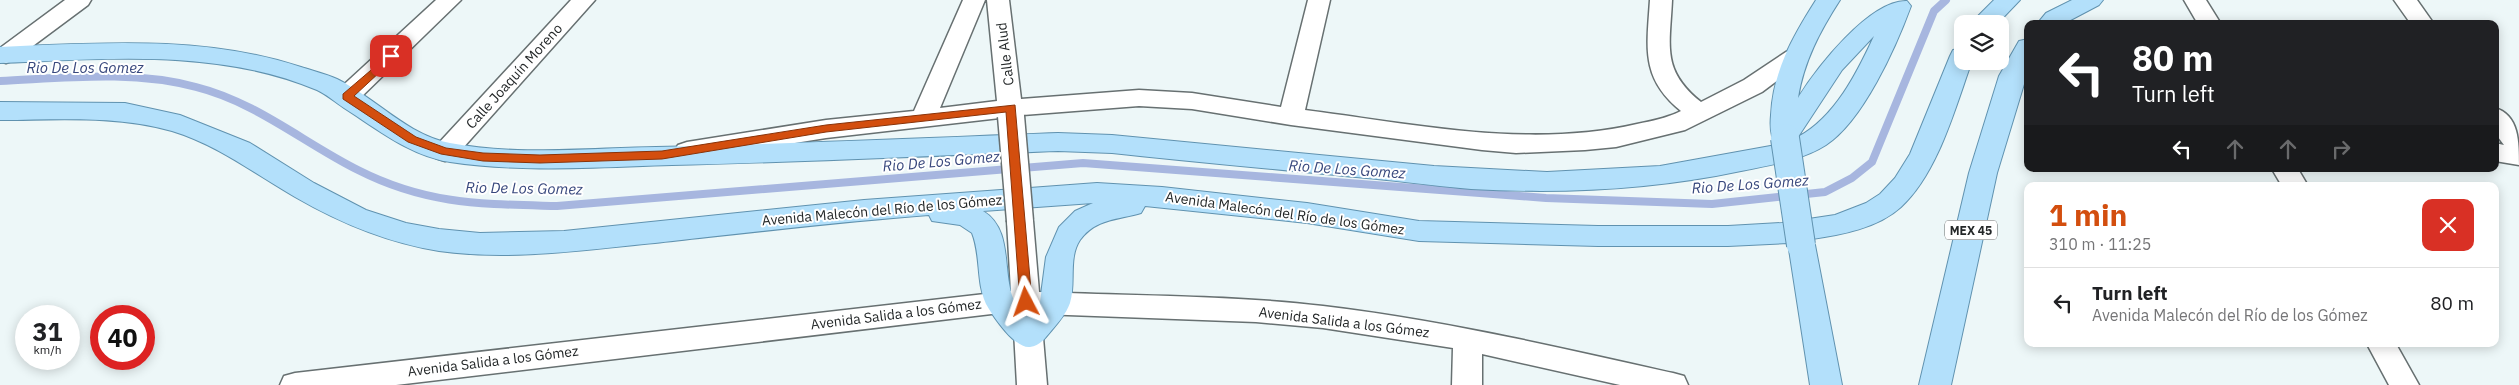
<!DOCTYPE html>
<meta charset="utf-8">
<style>
:root{--surface:#fff;--page:#f6f6f6;--text:#202124;--muted:#757577;--line:#e0e0e0;--accent:#d34e0e}
body{margin:0;font-family:"IBM Plex Sans",sans-serif;background:var(--page);color:var(--text);height:100vh;display:flex;flex-direction:column;font-size:19px;white-space:nowrap}
*{box-sizing:border-box;margin:0}
p{font-size:16px;color:var(--muted)}
.icon{flex:none;width:28px;height:28px;fill:none;stroke:currentColor;stroke-width:2;stroke-linecap:round;stroke-linejoin:round}
.map{position:relative;flex:1;overflow:hidden}
.sheet{position:absolute;left:2024px;top:182px;width:475px;height:165px;display:flex;flex-direction:column;background:var(--surface);border-radius:10px;box-shadow:0 2px 12px #0003}
.sheet>*{flex:none}
.banner{position:absolute;left:2024px;top:20px;width:475px;height:152px;border-radius:10px;box-shadow:0 2px 12px #0003;background:#202124;color:#fff;overflow:hidden}
.buttons{position:absolute;left:1954px;top:15px;display:grid;gap:10px}
.buttons a{display:grid;place-items:center;width:55px;height:55px;border-radius:10px;background:var(--surface);box-shadow:0 2px 12px #0003;font-size:25px}
.speed{position:absolute;left:15px;top:305px;display:flex;gap:10px;font-size:25px;font-weight:700;text-align:center}
.speed>*{display:grid;place-content:center;width:65px;height:65px;border-radius:50%;background:var(--surface);box-shadow:0 2px 12px #0003;line-height:1}
.speed small{font-size:12px;font-weight:400}
.speed .limit{border:8px solid #d22;background:#fff;color:#111}
.pin{position:absolute;display:grid;place-items:center;width:42px;height:42px;color:#fff;margin:-21px;border-radius:10px;box-shadow:0 2px 8px #0006}
.me{position:absolute;width:55px;margin:-28px;rotate:356deg;stroke-linejoin:round;filter:drop-shadow(0 0 4px #0008)}
.turn{display:flex;align-items:center;gap:18px;height:105px;padding:0 25px;font-size:22px}
.turn .icon{width:65px;height:65px;stroke-width:2.5}
.turn b{display:block;font-size:35px;line-height:42px}
.lanes{display:flex;align-items:center;height:48px;padding:0 25px;background:#0003;justify-content:center;gap:25px;direction:ltr}
.lanes .off{opacity:.35}
.round{display:grid;place-items:center;flex:none;width:52px;height:52px;border-radius:10px;background:var(--page)}
.headline{display:flex;align-items:center;justify-content:space-between;height:85px;padding:0 25px}
h1{font-size:30px;font-weight:700;line-height:38px;color:var(--accent)}
ul{padding:0;list-style:none}
li{display:flex;align-items:center;gap:15px;height:70px;padding:0 25px;border-top:1px solid var(--line)}
li div{flex:1}
li b{display:block;font-size:19px}
li em{font-style:normal}
.map>svg:first-child{display:block}
.lines{fill:none;stroke-linecap:round;stroke-linejoin:round}
.stream{stroke:#a7b6df;stroke-width:8}
.minor-casing{stroke:#677071;stroke-width:3}
.major-casing{stroke:#6092af;stroke-width:2}
.minor{fill:#fff;fill-rule:evenodd}
.major{fill:#b3e0fb;fill-rule:evenodd}
.minor-bridge-casing{stroke:#677071;stroke-width:29;stroke-linecap:butt}
.major-bridge-casing{stroke:#6092af;stroke-width:30;stroke-linecap:butt}
.minor-bridge{stroke:#fff;stroke-width:26}
.major-bridge{stroke:#b3e0fb;stroke-width:28}
.route{fill:#d34e0e;stroke:#893309}
.labels{text-anchor:middle;dominant-baseline:central;stroke-width:4;stroke-linejoin:round;paint-order:stroke}
.shield{fill:#fff;stroke:#656868;stroke-width:1}
.shield-label{font-size:12px;font-weight:bold;fill:#232728}
.street-label{font-size:14px;fill:#232728;stroke:#fff}
.water-label{font-size:15px;font-style:italic;fill:#38487d;stroke:#fff}
</style>
<div class="map">
<svg width="2519" height="385" viewBox="0 0 2519 385">
<rect width="100%" height="100%" fill="#edf7f8"/>
<g class="lines">
<!-- stream -->
<path class="stream" d="M0,81C65,78 132,70 196,87C256,102 304,143 358,170C427,205 482,204 557,206L1083,163L1546,198L1712,204L1825,192L1852,178L1872,162L1934,11L1946,0"/>
<defs>
<path id="minor" d="M65,0H91L88,5L14,60L6,63L0,61V48Z
M436,0H461L356,102L347,104L338,102L335,96L338,90Z
M571,0H595L454,158L445,161L436,158L432,152L436,146Z
M963,0H985L940,108L997,101L987,0H1009L1021,99L1139,90L1192,93L1281,107L1308,0H1330L1305,110C1414,124 1529,149 1637,124C1652,121 1667,118 1681,111C1640,78 1647,47 1650,0H1672C1670,46 1661,70 1701,102L1744,80L1786,52L1794,49L1802,52L1806,57L1802,62L1762,92L1685,130L1616,147L1585,150L1516,153L1482,150L1291,125L1192,109L1139,106L1023,115L1020,122L1011,124L1002,122L1000,118L826,138L687,160L678,157L674,151L678,145L687,142L826,120L914,111Z
M2184,0H2206L2221,24H2198Z
M2394,0H2417L2434,24H2411Z
M2495,108C2519,115 2519,142 2519,165L2495,161V143L2504,145L2495,133Z
M2272,169H2298L2308,186H2282Z
M1020,211L1029,214L1033,221L1039,292C1134,296 1229,295 1323,306C1441,320 1557,347 1673,373L1684,376L1688,385H1620L1482,354V385H1452L1453,348L1323,328L1256,322L1041,314L1047,385H1017L1013,313H1000L396,385H280L284,376L295,373L1011,291L1007,221L1011,214Z
M2367,344H2396L2419,385H2389Z"/>
<path id="major" d="M1816,0H1840C1820,31 1804,61 1798,98C1816,69 1869,0 1907,1L1911,6C1896,47 1863,121 1826,145C1801,161 1769,165 1741,171C1652,190 1561,194 1471,189C1432,186 1394,180 1356,177C1274,169 1193,162 1112,153L1058,151C929,156 801,162 672,165C598,167 523,173 450,162C410,156 377,129 344,108C335,102 326,94 317,90C217,48 106,59 0,63V47C101,43 204,35 301,67C313,71 326,74 337,79C376,98 407,135 450,143C517,156 589,148 656,147C790,144 924,138 1058,133L1112,135L1434,166L1547,172L1660,166L1776,145C1770,136 1770,125 1771,115C1773,71 1793,36 1816,0ZM1874,36C1857,73 1835,117 1798,137L1842,70Z
M1994,0H2020L1997,24H1970Z
M2072,0H2103L2099,5L2063,24H2037L2046,13Z
M2028,39V71L1997,173L1951,385H1919L1969,173L1999,76L2019,41Z
M1962,48V61H1972C1955,108 1938,173 1901,207C1878,228 1841,235 1812,239L1815,245L1842,385H1810L1788,243L1728,246H1598L1419,241L1307,223L1145,206L1141,213C1118,220 1096,218 1080,240C1068,258 1076,283 1070,303C1066,314 1058,323 1051,331C1045,338 1040,346 1030,347C1015,349 993,316 986,304C976,282 981,255 972,233L960,225L932,221L929,215C837,222 746,233 655,243C584,250 510,261 439,251C388,243 340,223 295,197C255,174 218,145 172,131C117,115 57,120 0,120V102L125,103L180,115L250,143L314,183L366,210L406,223L439,229L480,233L564,231L864,200L1097,183L1162,187L1307,203L1419,221L1598,226H1728L1782,223L1835,215L1866,203L1880,194L1895,178L1910,154L1950,56L1953,50ZM1093,203L1075,211L1059,227L1046,257L1040,302L1029,316C1024,311 1016,305 1013,298C1002,270 1013,229 983,211Z"/>
</defs>
<!-- minor casing -->
<use href="#minor" class="minor-casing"/>
<!-- major casing -->
<use href="#major" class="major-casing"/>
<!-- minor -->
<use href="#minor" class="minor"/>
<!-- major -->
<use href="#major" class="major"/>
<defs>
<path id="minor-bridge" d="M1011,116L1020,221"/>
<path id="major-bridge" d="M1785,138L1801,245"/>
</defs>
<!-- minor-bridge casing -->
<use href="#minor-bridge" class="minor-bridge-casing"/>
<!-- major-bridge casing -->
<use href="#major-bridge" class="major-bridge-casing"/>
<!-- minor-bridge -->
<use href="#minor-bridge" class="minor-bridge"/>
<!-- major-bridge -->
<use href="#major-bridge" class="major-bridge"/>
</g>
<!-- route -->
<path class="route" d="M391,53L395,54V58L354,96L416,137L446,148L483,153L540,155L662,151L826,125L1015,105L1032,302L1026,307L1020,302L1006,112L826,132L662,159L540,163L483,161L441,154L408,142L343,99V94Z"/>
<g class="labels">
<!-- shield labels -->
<rect class="shield" x="1945" y="220.5" width="52" height="19" rx="4"/>
<g class="shield-label">
<text x="1971" y="230">MEX 45</text>
</g>
<!-- street labels -->
<g class="street-label">
<text transform="translate(1005 54) rotate(-97)">Calle Alud</text>
<text transform="translate(514 76) rotate(-48)">Calle Joaquín Moreno</text>
<text transform="translate(882 210) rotate(-5)">Avenida Malecón del Río de los Gómez</text>
<text transform="translate(1285 213) rotate(8)">Avenida Malecón del Río de los Gómez</text>
<text transform="translate(896 314) rotate(-7)">Avenida Salida a los Gómez</text>
<text transform="translate(1344 322) rotate(7)">Avenida Salida a los Gómez</text>
<text transform="translate(493 361) rotate(-7)">Avenida Salida a los Gómez</text>
</g>
<!-- water labels -->
<g class="water-label">
<text x="85" y="67">Rio De Los Gomez</text>
<text transform="translate(941 161) rotate(-5)">Rio De Los Gomez</text>
<text transform="translate(1347 169) rotate(4)">Rio De Los Gomez</text>
<text transform="translate(1750 184) rotate(-4)">Rio De Los Gomez</text>
<text transform="translate(524 188) rotate(1)">Rio De Los Gomez</text>
</g>
</g>
</svg>
<div class="buttons">
<a><svg class="icon" aria-label="layers" viewBox="0 0 24 24"><path d="M12 4l9 5-9 5-9-5zM3 14l9 5 9-5"/></svg></a>
</div>
<div class="speed"><div>31<small>km/h</small></div><div class="limit">40</div></div>
<div class="pin" style="left:391px;top:56px;background:#d93025"><svg class="icon" aria-label="arrive" viewBox="0 0 24 24"><path d="M6 21V4h12l-3 4 3 4H6"/></svg></div>
<svg class="me" style="left:1026px;top:302px" viewBox="-20 -20 40 40"><path d="M0-17L14 15 0 8-14 15z" fill="#d34e0e" stroke="#fff" stroke-width="4"/></svg>
<div class="banner">
<div class="turn"><svg class="icon" aria-label="left" viewBox="0 0 24 24"><path d="M17 20v-9H6M10 6l-5 5 5 5"/></svg><div><b>80 m</b>Turn left</div></div>
<div class="lanes"><svg class="icon" aria-label="left" viewBox="0 0 24 24"><path d="M17 20v-9H6M10 6l-5 5 5 5"/></svg><svg class="icon off" aria-label="ahead" viewBox="0 0 24 24"><path d="M12 20V5M6 11l6-6 6 6"/></svg><svg class="icon off" aria-label="ahead" viewBox="0 0 24 24"><path d="M12 20V5M6 11l6-6 6 6"/></svg><svg class="icon off" aria-label="right" viewBox="0 0 24 24"><path d="M7 20v-9h11M14 6l5 5-5 5"/></svg></div>
</div>
<section class="sheet">
<div class="headline"><div><h1>1 min</h1><p>310 m · 11:25</p></div><a class="round" style="background:#d93025;color:#fff"><svg class="icon" aria-label="close" viewBox="0 0 24 24"><path d="M6 6l12 12M18 6L6 18"/></svg></a></div>
<ul>
<li><svg class="icon" aria-label="left" viewBox="0 0 24 24"><path d="M17 20v-9H6M10 6l-5 5 5 5"/></svg><div><b>Turn left</b><p>Avenida Malecón del Río de los Gómez</p></div><em>80 m</em></li>
</ul>
</section>
</div>
